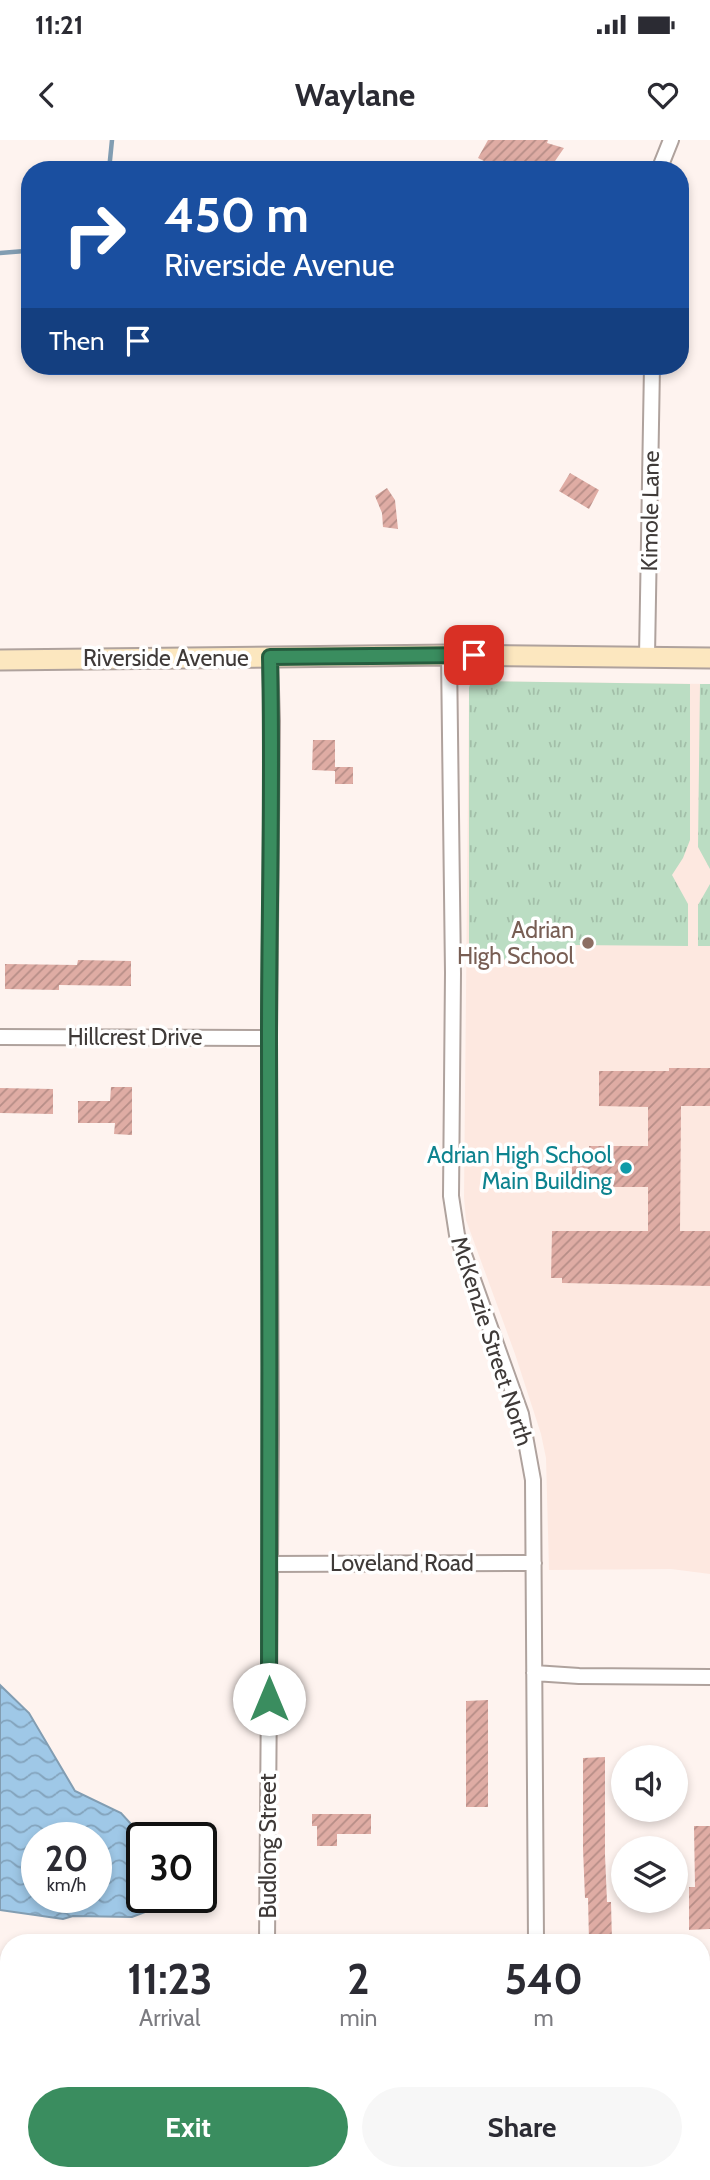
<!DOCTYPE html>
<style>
:root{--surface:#fff;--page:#f7f7f7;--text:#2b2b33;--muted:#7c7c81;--accent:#3a8d5f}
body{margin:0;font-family:Cabin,sans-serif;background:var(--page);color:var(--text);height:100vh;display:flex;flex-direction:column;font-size:26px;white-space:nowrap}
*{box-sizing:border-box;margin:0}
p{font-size:23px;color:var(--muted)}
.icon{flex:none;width:38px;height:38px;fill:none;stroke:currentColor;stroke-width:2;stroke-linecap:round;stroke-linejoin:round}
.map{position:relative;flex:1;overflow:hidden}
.drawer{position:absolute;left:0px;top:1794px;width:710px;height:247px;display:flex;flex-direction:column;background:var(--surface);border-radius:28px 28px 0 0;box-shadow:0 4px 10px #0003}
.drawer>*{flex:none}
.banner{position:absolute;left:21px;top:21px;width:668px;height:214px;border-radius:28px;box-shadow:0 4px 10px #0003;background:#1a4fa0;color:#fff;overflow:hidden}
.tools{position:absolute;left:611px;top:1605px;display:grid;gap:14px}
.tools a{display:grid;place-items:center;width:77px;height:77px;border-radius:50%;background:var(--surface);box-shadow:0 4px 10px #0003;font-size:35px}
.speed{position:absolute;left:21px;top:1682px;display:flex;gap:14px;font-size:35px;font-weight:700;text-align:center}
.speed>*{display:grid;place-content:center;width:91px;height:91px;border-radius:50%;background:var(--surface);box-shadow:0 4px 10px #0003;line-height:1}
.speed small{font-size:18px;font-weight:400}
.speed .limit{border:4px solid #111;border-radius:10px;background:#fff;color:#111}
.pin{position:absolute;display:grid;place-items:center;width:60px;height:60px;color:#fff;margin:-30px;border-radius:14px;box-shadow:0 4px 10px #0006}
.me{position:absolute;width:77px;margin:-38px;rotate:0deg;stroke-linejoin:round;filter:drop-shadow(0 0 5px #0008)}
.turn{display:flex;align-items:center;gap:24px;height:147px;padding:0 28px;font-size:32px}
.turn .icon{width:91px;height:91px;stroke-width:2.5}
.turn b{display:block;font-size:49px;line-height:60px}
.then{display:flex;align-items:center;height:66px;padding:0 28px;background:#0003;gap:14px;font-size:26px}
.eta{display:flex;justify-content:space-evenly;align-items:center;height:119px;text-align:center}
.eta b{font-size:42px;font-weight:700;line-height:49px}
.button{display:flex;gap:14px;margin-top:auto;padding:14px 28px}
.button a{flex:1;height:80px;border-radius:42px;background:var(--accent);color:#fff;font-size:28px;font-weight:700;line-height:80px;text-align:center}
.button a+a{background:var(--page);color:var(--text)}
.status{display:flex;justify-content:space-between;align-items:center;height:49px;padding:0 35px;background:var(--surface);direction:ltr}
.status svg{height:19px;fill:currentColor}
header{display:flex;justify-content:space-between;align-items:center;height:91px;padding:0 28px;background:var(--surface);font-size:32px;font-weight:700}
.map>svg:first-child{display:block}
.built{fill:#fde8e0}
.grass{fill:url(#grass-tufts)}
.water{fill:url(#water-waves);stroke:#829db2;stroke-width:2;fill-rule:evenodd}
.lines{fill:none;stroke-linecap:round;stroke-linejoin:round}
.stream{stroke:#829db2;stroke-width:4.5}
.building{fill:url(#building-hatch)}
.street-casing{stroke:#afa29d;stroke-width:18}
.secondary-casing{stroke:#afa29d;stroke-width:23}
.street{stroke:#fff;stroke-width:14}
.secondary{stroke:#fce7bf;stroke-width:19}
.route-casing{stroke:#265c3e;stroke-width:18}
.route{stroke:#3a8d5f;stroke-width:12}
.education-dot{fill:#8d6e63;stroke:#fff;stroke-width:2.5}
.culture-dot{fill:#0f9aa8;stroke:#fff;stroke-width:2.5}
.labels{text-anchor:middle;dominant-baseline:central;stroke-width:7;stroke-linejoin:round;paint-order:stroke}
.street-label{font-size:23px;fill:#3f3a38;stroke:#fff}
.education-label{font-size:23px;fill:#785e54;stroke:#fff;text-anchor:end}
.culture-label{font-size:23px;fill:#0d838f;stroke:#fff;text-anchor:end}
</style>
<div class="status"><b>11:21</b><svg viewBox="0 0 49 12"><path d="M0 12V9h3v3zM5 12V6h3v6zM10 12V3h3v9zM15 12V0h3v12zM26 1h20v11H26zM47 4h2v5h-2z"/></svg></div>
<header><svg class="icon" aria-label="back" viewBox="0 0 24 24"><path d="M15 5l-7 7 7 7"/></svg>Waylane<svg class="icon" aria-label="heart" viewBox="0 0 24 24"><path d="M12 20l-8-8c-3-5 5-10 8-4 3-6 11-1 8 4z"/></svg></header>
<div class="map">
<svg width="710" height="2040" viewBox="0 0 710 2040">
<defs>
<pattern id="grass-tufts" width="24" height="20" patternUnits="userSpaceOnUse" patternTransform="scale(1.75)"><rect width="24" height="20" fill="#bbddc3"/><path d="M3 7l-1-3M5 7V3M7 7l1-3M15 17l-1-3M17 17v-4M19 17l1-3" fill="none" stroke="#a2bea8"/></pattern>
<pattern id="water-waves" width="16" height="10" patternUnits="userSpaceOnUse" patternTransform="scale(1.75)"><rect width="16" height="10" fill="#9fc8e7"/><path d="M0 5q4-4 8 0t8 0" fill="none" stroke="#83a3bc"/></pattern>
<pattern id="building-hatch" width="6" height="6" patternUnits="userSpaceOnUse" patternTransform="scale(1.75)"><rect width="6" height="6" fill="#dfaca4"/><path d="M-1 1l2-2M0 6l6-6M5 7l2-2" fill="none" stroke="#b68d87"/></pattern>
</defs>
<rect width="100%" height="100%" fill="#fef3ef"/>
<!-- built -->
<path class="built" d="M471,541L710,544V1434L671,1429L549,1430L546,1318L541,1294L515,1214L466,1080L464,1058L469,548Z"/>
<!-- grass -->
<path class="grass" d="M471,541L690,544V700L683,718L672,735L688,764V806L570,805L569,822L487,819L476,816L469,810V548Z
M700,544H710V729L698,707Z
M710,744V806H698V765Z"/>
<!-- water -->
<path class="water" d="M0,1545L29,1573L75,1651L121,1673L141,1695L142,1757H147L145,1772L132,1777L73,1776L63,1779L0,1770ZM37,1698H96V1757H37Z"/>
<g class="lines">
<!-- stream -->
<path class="stream" d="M109,30L112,0
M0,113L25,111L30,109"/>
</g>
<!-- building -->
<path class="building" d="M488,0H548L547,3L564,8L555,21L570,30H480L486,22L478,18Z
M570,333L599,350L589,369L559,351Z
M387,348L395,360L398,389L383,387L382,373L375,356Z
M313,600H335V631L312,630Z
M335,627H353V644H335Z
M78,820L131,821V846L59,845V850L5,849V824L77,825Z
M669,928H710V966H681L680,1091H710V1146L562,1143V1138H551L552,1091H648V1047H572V1014H589V1006H648V967L599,966V931H669Z
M111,947H132V995L114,994L115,983H78V961H110Z
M0,948L53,949V974L0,973Z
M488,1560V1667H466V1561Z
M605,1617V1715L607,1762H611L612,1802H589L588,1758H585L583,1709V1618Z
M312,1674H371V1694H337V1706H317V1686H312Z
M694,1686H710V1789L689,1790V1747H695Z"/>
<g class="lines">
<defs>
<path id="street" d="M659,30L671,0
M449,515L453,833L451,1056L457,1095L521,1274L533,1340L536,1802
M647,516L652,226
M0,897L269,898
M270,1424L534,1423
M534,1533L579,1536L710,1537
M267,1802L271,1295L269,898L272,581L270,518
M267,2032V2040
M538,2032V2040"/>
<path id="secondary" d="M0,520L449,515L710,518"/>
</defs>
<!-- street casing -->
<use href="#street" class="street-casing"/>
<!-- secondary casing -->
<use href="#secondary" class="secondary-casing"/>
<!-- street -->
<use href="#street" class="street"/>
<!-- secondary -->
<use href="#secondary" class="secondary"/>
</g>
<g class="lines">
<defs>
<path id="route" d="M269,1559C270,1339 269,1118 269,898C269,771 273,644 270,517L474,515"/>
</defs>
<!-- route casing -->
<use href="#route" class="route-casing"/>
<!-- route -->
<use href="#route" class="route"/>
</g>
<!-- markers -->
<circle class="education-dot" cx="588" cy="803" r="7"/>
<circle class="culture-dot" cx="626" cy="1028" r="7"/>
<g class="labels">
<!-- street labels -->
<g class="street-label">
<text transform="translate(650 371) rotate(-89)">Kimole Lane</text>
<text x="166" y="518">Riverside Avenue</text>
<text x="135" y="897">Hillcrest Drive</text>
<text transform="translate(492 1201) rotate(72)">McKenzie Street North</text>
<text x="402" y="1423">Loveland Road</text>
<text transform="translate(268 1706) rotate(-90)">Budlong Street</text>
</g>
<!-- education labels -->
<g class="education-label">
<text x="574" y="790">Adrian<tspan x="574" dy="26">High School</tspan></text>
</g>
<!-- culture labels -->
<g class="culture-label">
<text x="612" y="1015">Adrian High School<tspan x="612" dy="26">Main Building</tspan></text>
</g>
</g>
</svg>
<div class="tools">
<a><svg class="icon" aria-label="sound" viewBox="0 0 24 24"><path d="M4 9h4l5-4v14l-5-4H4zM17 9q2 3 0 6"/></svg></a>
<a><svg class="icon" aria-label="layers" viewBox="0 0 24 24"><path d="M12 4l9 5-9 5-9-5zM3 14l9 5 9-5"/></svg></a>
</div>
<div class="speed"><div>20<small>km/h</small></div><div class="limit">30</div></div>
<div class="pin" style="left:474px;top:515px;background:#d93025"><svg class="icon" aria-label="arrive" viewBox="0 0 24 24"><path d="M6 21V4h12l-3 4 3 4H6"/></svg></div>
<svg class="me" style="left:269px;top:1559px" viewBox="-20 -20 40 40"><circle r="19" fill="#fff"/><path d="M0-13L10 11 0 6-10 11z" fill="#3a8d5f"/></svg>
<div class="banner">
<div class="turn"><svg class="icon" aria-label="right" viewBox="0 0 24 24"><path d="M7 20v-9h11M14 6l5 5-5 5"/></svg><div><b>450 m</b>Riverside Avenue</div></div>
<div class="then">Then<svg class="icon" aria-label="arrive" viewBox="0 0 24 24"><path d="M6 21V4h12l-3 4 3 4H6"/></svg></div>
</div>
<section class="drawer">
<div class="eta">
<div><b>11:23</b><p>Arrival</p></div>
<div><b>2</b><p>min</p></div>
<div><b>540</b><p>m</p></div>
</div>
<div class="button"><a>Exit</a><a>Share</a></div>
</section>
</div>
